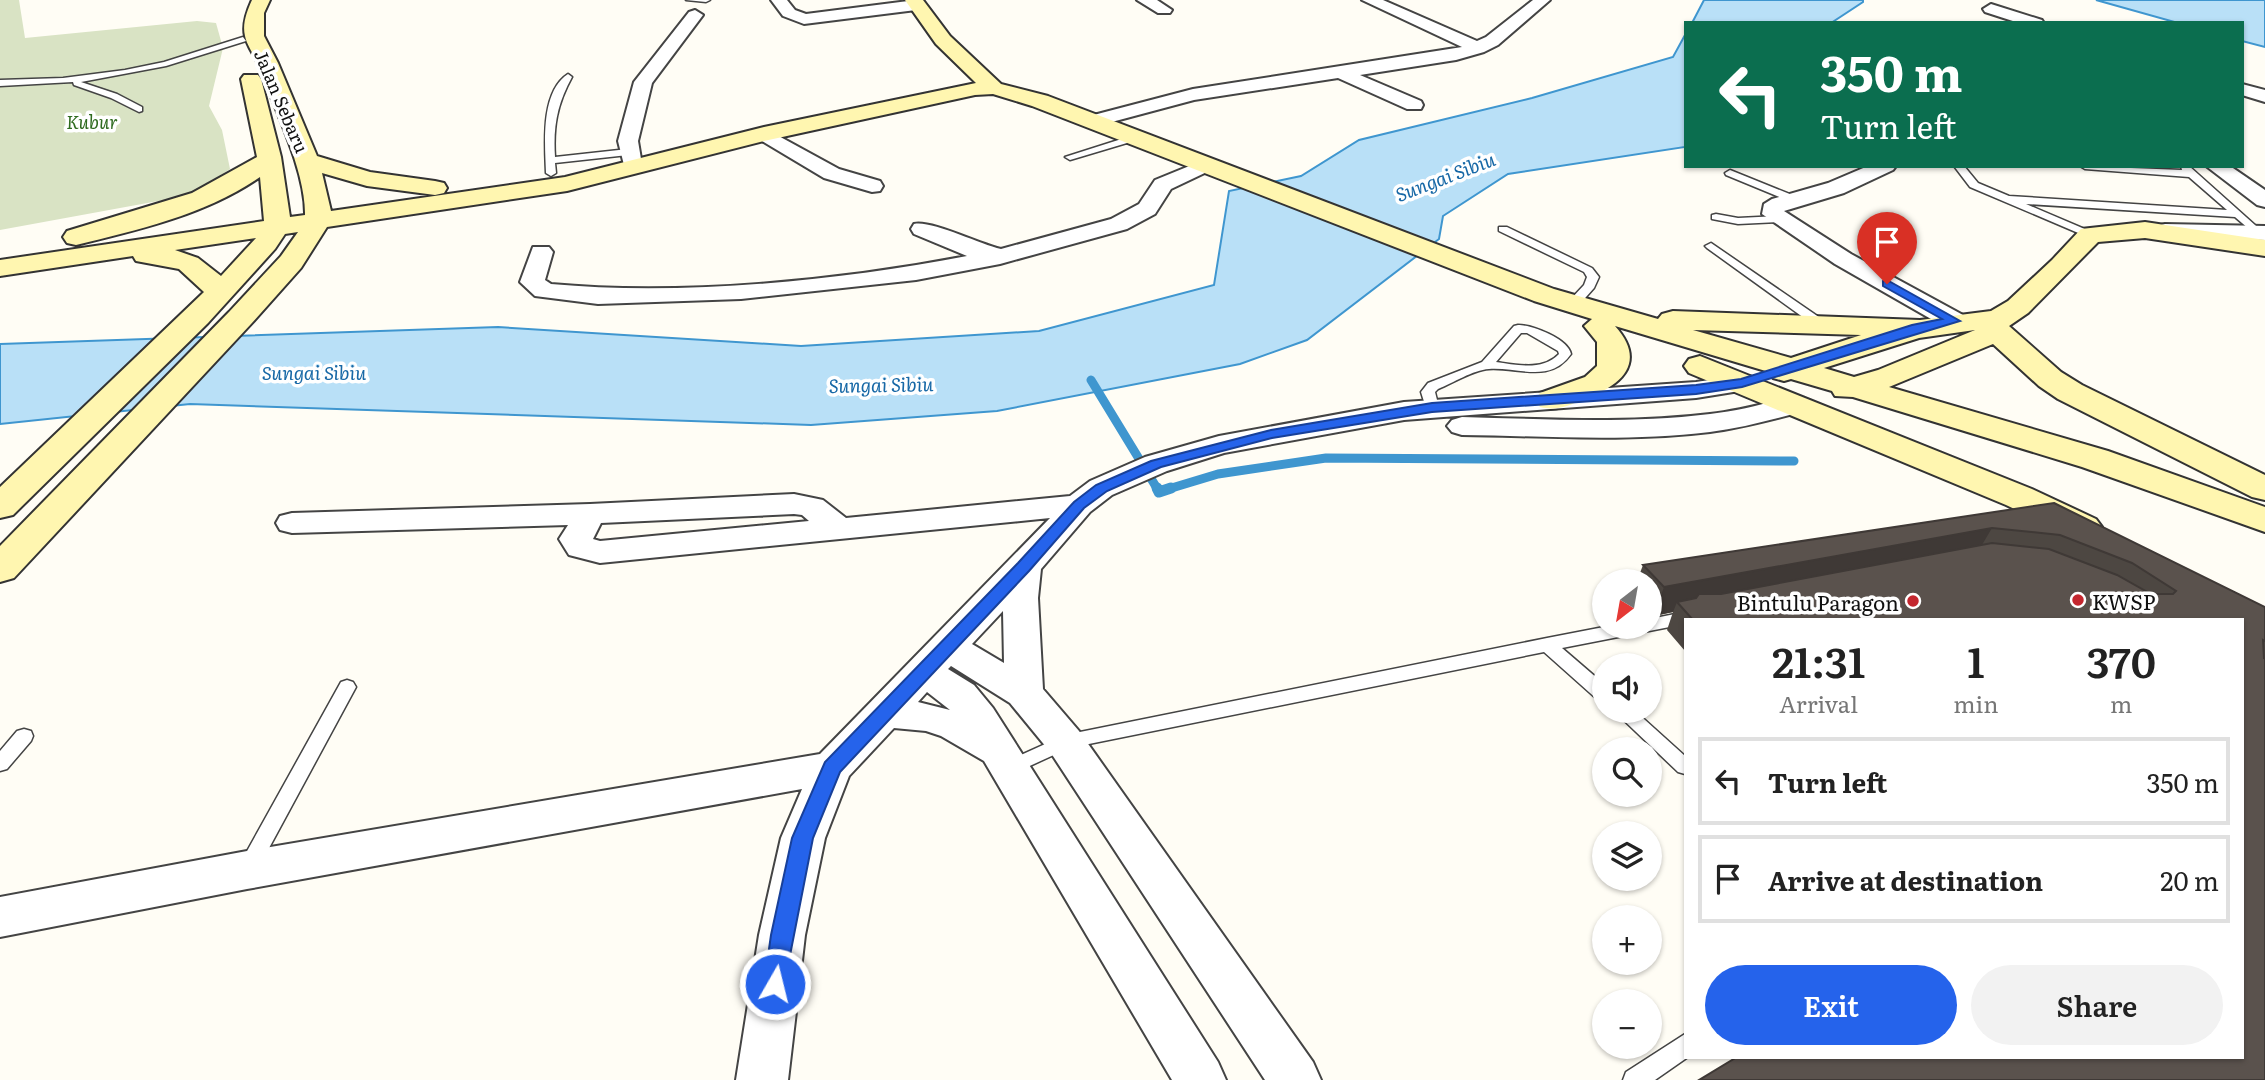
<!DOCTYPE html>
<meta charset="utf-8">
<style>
:root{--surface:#fff;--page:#f2f2f2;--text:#222;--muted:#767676;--line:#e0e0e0;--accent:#2563eb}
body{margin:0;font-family:Literata,serif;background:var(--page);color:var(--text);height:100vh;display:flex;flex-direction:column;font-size:26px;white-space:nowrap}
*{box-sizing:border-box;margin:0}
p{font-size:23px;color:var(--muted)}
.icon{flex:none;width:38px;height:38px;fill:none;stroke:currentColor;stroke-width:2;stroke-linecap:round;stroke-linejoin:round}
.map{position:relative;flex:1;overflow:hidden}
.side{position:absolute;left:1684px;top:618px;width:560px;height:441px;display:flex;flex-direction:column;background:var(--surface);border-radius:0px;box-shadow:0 2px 5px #0004}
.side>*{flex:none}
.hud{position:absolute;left:1684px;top:21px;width:560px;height:147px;border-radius:0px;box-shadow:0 2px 5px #0004;background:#0b6e4f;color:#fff;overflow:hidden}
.needle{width:46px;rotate:211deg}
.controls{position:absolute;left:1592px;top:569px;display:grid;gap:14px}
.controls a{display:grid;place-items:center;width:70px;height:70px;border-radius:50%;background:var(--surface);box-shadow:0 2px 5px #0004;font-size:35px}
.pin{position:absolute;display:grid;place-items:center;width:60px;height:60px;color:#fff;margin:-72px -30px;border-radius:50% 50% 50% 0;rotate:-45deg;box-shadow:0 0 7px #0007}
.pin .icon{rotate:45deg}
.me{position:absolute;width:77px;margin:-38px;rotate:8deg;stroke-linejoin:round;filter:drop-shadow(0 0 5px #0008)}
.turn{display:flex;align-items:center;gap:24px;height:147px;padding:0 21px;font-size:32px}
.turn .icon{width:91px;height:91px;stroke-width:2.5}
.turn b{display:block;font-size:49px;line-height:60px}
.eta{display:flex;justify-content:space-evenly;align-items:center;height:119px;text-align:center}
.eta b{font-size:42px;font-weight:600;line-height:49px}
.button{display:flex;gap:14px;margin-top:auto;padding:14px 21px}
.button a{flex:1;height:80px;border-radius:42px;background:var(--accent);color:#fff;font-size:28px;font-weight:600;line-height:80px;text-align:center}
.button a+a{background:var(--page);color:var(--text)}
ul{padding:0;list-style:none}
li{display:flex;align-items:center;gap:21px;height:88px;margin:0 14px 10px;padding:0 7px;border:4px solid var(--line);border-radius:0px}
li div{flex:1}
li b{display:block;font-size:26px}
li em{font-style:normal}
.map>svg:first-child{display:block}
.cemetery{fill:#d9e3c4}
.water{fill:#b9e0f7;stroke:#3f96cf;stroke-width:2}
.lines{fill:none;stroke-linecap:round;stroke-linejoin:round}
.stream-far1{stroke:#3f96cf;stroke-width:9}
.stream{stroke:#3f96cf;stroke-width:11}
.lane-casing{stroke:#444;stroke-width:3}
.street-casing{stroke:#444;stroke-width:4}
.secondary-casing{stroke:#333;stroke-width:4}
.lane{fill:#fff;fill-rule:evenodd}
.street{fill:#fff;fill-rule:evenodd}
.secondary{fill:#fff6b0;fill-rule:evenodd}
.wall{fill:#4d4742}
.shaded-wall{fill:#3f3936}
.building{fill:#5a524d;stroke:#3f3936;stroke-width:2}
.route{fill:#2563eb;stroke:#184099;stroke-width:2}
.poi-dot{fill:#c4262e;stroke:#fff;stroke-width:2.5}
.labels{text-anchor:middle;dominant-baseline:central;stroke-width:7;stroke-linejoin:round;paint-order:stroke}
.far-street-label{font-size:18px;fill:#111;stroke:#fff}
.far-park-label{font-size:18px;font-style:italic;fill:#2f6b1f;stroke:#fff}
.far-water-label{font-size:19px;font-style:italic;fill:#1768a6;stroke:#fff}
.poi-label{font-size:21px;fill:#111;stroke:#fff;text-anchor:start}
</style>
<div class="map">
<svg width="2265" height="1080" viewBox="0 0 2265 1080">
<rect width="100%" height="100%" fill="#fffdf5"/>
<!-- cemetery -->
<path class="cemetery" d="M0,0H19L25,38L197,21L216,23L223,48L209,106L222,130L230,169L191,195L0,230Z"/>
<!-- water -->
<path class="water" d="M1704,0H1863V2L1831,23H1692Z
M2096,0H2265V47L2242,41V23H2178Z
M1685,35V147L1508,174L1443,216L1439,239L1307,340L1240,364L997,411L811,425L190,404L0,424V344L498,327L801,346L1039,331L1214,285L1229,191L1301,176L1359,140L1532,98L1673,57Z"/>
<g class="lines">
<!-- stream-far1 -->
<path class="stream-far1" d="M1091,380L1158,490
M1165,490L1218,474L1326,458L1794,461"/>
<!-- stream -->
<path class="stream" d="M1157,488L1159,492L1171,488"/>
<defs>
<path id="lane" d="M686,0H710L706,2Z
M243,37L246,41L166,66L81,82L117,94L142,107V111L139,112L111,98L74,85L73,82L0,86V80L63,78L125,70L164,62Z
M568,74L572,77C557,104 553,127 555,157L628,149L633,152L628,155L555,163L556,173L551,176L546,173C545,145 540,92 568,74Z
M1134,135L1139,138L1137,140L1070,160L1065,157Z
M1954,166H1964L1978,183L2009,196L2227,210L2189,177L2085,169L2080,166L2182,170L2181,166H2189L2265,234L2256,235L2235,217L2026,204L2094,233L2095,235L2090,238L1970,187Z
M1730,170L1797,197L1798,199L1789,201L1726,175L1725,173Z
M1716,214L1738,218L1779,216L1784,219L1779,222L1738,224L1712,219V215Z
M1499,227H1507L1592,268L1599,277L1594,288L1578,306H1570V300L1584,285L1587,277L1584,272L1499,231Z
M1711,243L1826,322V328H1818L1707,248L1705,246Z
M1518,325C1533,325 1568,339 1571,354C1550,384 1519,367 1489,369C1473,370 1453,383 1438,389L1435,392L1439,408L1432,412L1427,411L1421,392L1428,383L1482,362L1514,326ZM1521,333H1527L1558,351L1559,354C1543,371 1517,365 1496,362Z
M1690,611L1696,613L1697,620H1685V624L1562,648L1605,685V703L1599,701L1544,652L1069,748L1010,775L1003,773L1000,768L1003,763L1065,735L1547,638L1609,626H1650V619Z
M347,680L353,682L356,687L255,874L248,877L241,874L238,868L241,862L341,682Z
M1613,710H1634L1685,756V774L1678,772Z
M24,729L31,731L33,736L31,741L7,769L0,771V751L17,731Z
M1685,1034V1057H1688L1655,1080H1623L1626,1072Z"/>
<path id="street" d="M771,0H787L795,10L806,14L916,0L924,5L916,10L804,24L783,16Z
M1137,0H1157L1172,10L1170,13H1158Z
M1362,0H1383L1477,41L1486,37L1533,0H1550L1498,45L1484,52L1456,60L1360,75L1421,101L1423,105L1421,109H1407L1338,78L1194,100L1093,127L1083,121L1086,117L1193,89L1462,47Z
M1991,4L2042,20L2044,23H2019L1985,12L1983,9Z
M695,10L703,15L652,83L638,141L642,165L639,169H625L618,141L634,82L689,12Z
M2242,84L2265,90V102L2242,95Z
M764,128L839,169L880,181L883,186L880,191L872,192L824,178L757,138L754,134L757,130Z
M1204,160L1211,162L1214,166L1211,170L1171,189L1155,214L1127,229L1000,264L916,280L741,299L598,304L535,296L520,282L533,247H549L553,252L545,280L551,284C681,296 837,281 967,256L914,234L911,229L914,224C931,220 979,244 1001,249L1111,219L1139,204L1155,180Z
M1868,166H1896L1893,170L1844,193L1784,211L1851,254L1963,315L1967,321L1963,327L1954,329L1945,327L1835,264L1762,214L1764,204L1772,199L1828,183Z
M2206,166H2230L2265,190V207L2257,205Z
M2165,224L2265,226V240L2157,236L2154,231L2157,226Z
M1742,375L1752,377L1756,383L1752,389L1696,398L1404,420L1224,453L1167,471L1112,495L1090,512L1041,569L1038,598L1043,689L1079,731L1313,1062L1321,1080H1265L1051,753L1010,703L951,666L948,669L974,685L993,708L1218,1062L1226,1080H1172L984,761L941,736L926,731L894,728L849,776L825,838L805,935L788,1080H736L759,935L781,838L802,789L247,889L0,937V897L247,851L820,754L1050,518L600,563L569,555L559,539L568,525L292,533L280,530L276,523L280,516L292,513L590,504L794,494L823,500L846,518L1070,496L1090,481L1145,457L1219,436L1404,402L1696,382ZM794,514L802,515L809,521L600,541L593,539L601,523ZM1003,611L1004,663L972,644ZM927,692L950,710L918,702Z
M1795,396L1805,399L1809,405L1805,411C1774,419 1742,428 1710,432C1628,442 1544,436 1462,435L1452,432L1447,426L1452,420L1462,417C1544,419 1628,424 1710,414C1739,411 1767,403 1795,396Z"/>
<path id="secondary" d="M252,0H270L264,13V36L278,63L317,156L370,172L435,181L444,183L447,188L444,193L435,195L367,186L322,173L331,211L565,177L764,127L976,83L936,44L905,0H923L950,36L1001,84L1048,96L1554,289L1658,319L1662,314L1673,311L1920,320L1991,311L2008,301L2052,260L2081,229L2145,222L2265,240V256L2145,238L2098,242L2028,313L2009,326L2061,372L2082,385L2265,475V500L2252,497L2058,399L2039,386L1993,344L1889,387L2108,451L2265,507V532L2082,467L1853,397L1835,396L1832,391L1791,379L1784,381L1773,378L1769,372L1615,326C1649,364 1619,387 1582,400C1568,406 1556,411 1540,407L1535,400L1540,393L1585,377L1597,366V342L1584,326L1592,319L1534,301L1032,106L993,94L975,95L764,141L567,191L327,227L301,268L251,324L14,578L0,582V546L229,312L281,256L298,232L285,234L275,249L208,323L13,515L0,518V487L204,292L179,269L136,261L133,256L0,276V260L264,221L260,177C207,214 138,230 76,245L67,243L63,237L67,231L192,193L257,157L241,79L244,75H258L261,79L281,157L290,217L305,215C306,171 274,108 259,66C255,56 247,46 245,36C242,24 247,11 252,0ZM256,238L221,276L198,258L175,250ZM1693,330L1861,335L1791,358ZM1975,330L1878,370L1854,377L1824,368L1919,338Z
M1700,356L2032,489L2096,519L2102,527L2096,535L2083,539L2070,535L2006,505L1689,373L1684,366L1689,359Z"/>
</defs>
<!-- lane casing -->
<use href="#lane" class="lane-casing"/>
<!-- street casing -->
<use href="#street" class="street-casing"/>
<!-- secondary casing -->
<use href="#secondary" class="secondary-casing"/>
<!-- lane -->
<use href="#lane" class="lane"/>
<!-- street -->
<use href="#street" class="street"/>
<!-- secondary -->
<use href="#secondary" class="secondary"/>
</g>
<!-- wall -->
<path class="wall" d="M2054,503L2265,607V1080L2242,1057V620H1685V651L1667,630L1673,612L1654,616L1650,612V581H1637L1643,565Z"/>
<!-- shaded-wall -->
<path class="shaded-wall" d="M1992,528L1976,555L1677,602L1673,612L1654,616L1664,587Z"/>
<!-- building -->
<path class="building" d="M2054,503L2265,607V641L2263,640L2264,658H2265V1080H1699L1737,1057H2242V620H1693L1677,602L1696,598L1699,594H1721L1992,543L2049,549L2117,575L2151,594H2173L2176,591L2132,563L2060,535L1992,528L1664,587L1643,565Z"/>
<!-- route -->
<path class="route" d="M1887,280L1960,321L1742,387L1696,394L1432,412L1272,438L1161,467L1107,491L1084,508L1029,571L840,772L813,838L783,991L775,994L767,991L764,984L771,935L792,838L825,762L1018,563L1074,502L1096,485L1151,461L1271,430L1432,403L1696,385L1741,379L1912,325L1942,319L1883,286V281Z"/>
<!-- markers -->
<g class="poi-dot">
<circle cx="2078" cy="600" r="7"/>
<circle cx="1913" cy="601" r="7"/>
</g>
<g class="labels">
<!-- far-street labels -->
<g class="far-street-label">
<text transform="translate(282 101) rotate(67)">Jalan Sebaru</text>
</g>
<!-- far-park labels -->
<g class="far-park-label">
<text x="92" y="121">Kubur</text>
</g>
<!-- far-water labels -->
<g class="far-water-label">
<text transform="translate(1445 176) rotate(-21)">Sungai Sibiu</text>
<text x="314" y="372">Sungai Sibiu</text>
<text transform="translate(881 384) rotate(-1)">Sungai Sibiu</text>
</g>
<!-- poi labels -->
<g class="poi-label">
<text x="2092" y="600">KWSP</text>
<text x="1899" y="601" text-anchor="end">Bintulu Paragon</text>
</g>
</g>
</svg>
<div class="controls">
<a><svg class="needle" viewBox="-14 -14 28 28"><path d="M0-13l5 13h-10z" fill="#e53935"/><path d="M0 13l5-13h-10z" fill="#767676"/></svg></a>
<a><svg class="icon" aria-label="sound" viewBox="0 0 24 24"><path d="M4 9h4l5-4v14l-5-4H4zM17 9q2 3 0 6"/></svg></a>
<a><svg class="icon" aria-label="search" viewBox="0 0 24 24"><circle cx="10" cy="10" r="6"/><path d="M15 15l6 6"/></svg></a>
<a><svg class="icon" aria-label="layers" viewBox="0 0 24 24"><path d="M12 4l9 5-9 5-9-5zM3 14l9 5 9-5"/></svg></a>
<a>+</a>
<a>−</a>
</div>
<div class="pin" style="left:1887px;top:284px;background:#d93025"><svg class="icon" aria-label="arrive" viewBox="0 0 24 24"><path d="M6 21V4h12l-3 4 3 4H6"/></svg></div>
<svg class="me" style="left:775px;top:984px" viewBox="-20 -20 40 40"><circle r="17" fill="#2563eb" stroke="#fff" stroke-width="3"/><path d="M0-11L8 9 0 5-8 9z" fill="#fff"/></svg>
<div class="hud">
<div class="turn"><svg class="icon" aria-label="left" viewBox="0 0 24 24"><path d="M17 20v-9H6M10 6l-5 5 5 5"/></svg><div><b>350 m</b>Turn left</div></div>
</div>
<section class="side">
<div class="eta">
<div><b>21:31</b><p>Arrival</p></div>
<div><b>1</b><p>min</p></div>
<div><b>370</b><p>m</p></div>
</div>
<ul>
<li><svg class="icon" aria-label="left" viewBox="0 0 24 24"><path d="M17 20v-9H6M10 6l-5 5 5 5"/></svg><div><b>Turn left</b></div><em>350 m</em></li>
<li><svg class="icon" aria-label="arrive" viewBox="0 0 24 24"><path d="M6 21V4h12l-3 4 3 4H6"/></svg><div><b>Arrive at destination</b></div><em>20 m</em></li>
</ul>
<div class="button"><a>Exit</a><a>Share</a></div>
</section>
</div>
